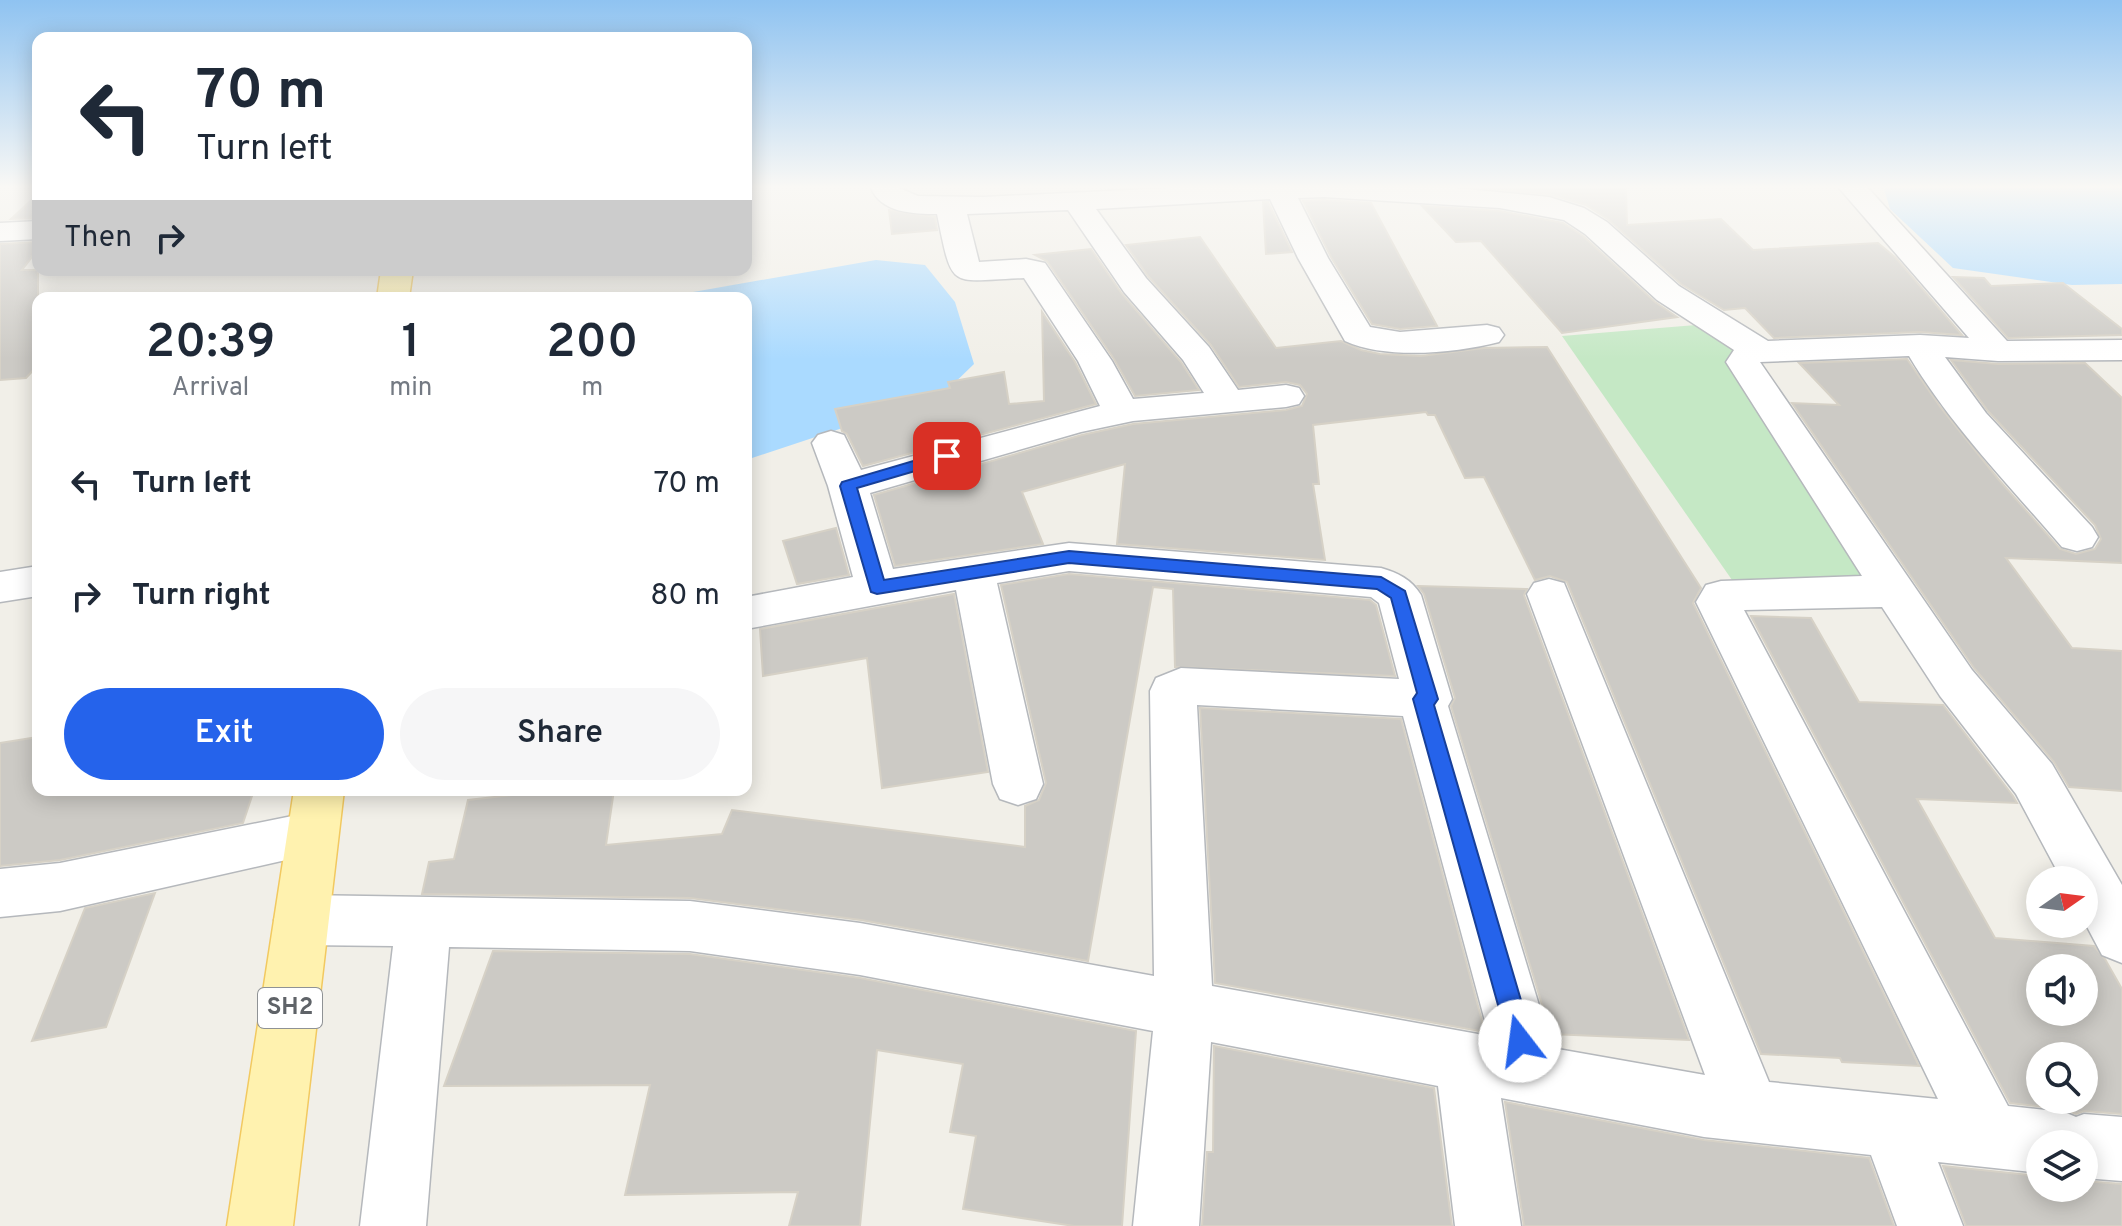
<!DOCTYPE html>
<style>
:root{--surface:#fff;--page:#f6f6f7;--text:#1f2937;--muted:#747a83;--accent:#2563eb}
body{margin:0;font-family:Overpass,sans-serif;background:var(--page);color:var(--text);height:100vh;display:flex;flex-direction:column;font-size:30px;white-space:nowrap}
*{box-sizing:border-box;margin:0}
p{font-size:26px;color:var(--muted)}
.icon{flex:none;width:44px;height:44px;fill:none;stroke:currentColor;stroke-width:2;stroke-linecap:round;stroke-linejoin:round}
.map{position:relative;flex:1;overflow:hidden}
.side{position:absolute;left:32px;top:292px;width:720px;height:504px;display:flex;flex-direction:column;background:var(--surface);border-radius:16px;box-shadow:0 4px 20px #0003}
.side>*{flex:none}
.guide{position:absolute;left:32px;top:32px;width:720px;height:244px;border-radius:16px;box-shadow:0 4px 20px #0003;background:#fff;color:var(--text);overflow:hidden}
.needle{width:52px;rotate:76deg}
.buttons{position:absolute;left:2026px;top:866px;display:grid;gap:16px}
.buttons a{display:grid;place-items:center;width:72px;height:72px;border-radius:50%;background:var(--surface);box-shadow:0 4px 20px #0003;font-size:40px}
.pin{position:absolute;display:grid;place-items:center;width:68px;height:68px;color:#fff;margin:-34px;border-radius:16px;box-shadow:0 4px 12px #0006}
.me{position:absolute;width:88px;margin:-44px;rotate:345deg;stroke-linejoin:round;filter:drop-shadow(0 0 6px #0008)}
.turn{display:flex;align-items:center;gap:28px;height:168px;padding:0 32px;font-size:36px}
.turn .icon{width:104px;height:104px;stroke-width:2.5}
.turn b{display:block;font-size:56px;line-height:68px}
.then{display:flex;align-items:center;height:76px;padding:0 32px;background:#0003;gap:16px;font-size:30px}
.eta{display:flex;justify-content:space-evenly;align-items:center;height:136px;text-align:center}
.eta b{font-size:48px;font-weight:600;line-height:56px}
.primary-button{display:flex;gap:16px;margin-top:auto;padding:16px 32px}
.primary-button a{flex:1;height:92px;border-radius:48px;background:var(--accent);color:#fff;font-size:32px;font-weight:600;line-height:92px;text-align:center}
.primary-button a+a{background:var(--page);color:var(--text)}
ul{padding:0;list-style:none}
li{display:flex;align-items:center;gap:24px;height:112px;padding:0 32px}
li div{flex:1}
li b{display:block;font-size:30px}
li em{font-style:normal}
.map>svg:first-child{display:block}
.green{fill:#c5e8c5}
.water{fill:#aadaff}
.building{fill:#cccac5;stroke:#d6d1c6;stroke-width:2;fill-rule:evenodd}
.lines{fill:none;stroke-linecap:round;stroke-linejoin:round}
.minor-casing{stroke:#b5b8bc;stroke-width:3}
.major-casing{stroke:#f2c960;stroke-width:3}
.minor{fill:#fff;fill-rule:evenodd}
.major{fill:#fff2af;fill-rule:evenodd}
.route{fill:#2563eb;stroke:#184099;stroke-width:2}
.labels{text-anchor:middle;dominant-baseline:central;stroke-width:7;stroke-linejoin:round;paint-order:stroke}
.shield{fill:#fff;stroke:#8f9295;stroke-width:2}
.shield-label{font-size:24px;font-weight:bold;fill:#5f6368}
</style>
<div class="map">
<svg width="2122" height="1226" viewBox="0 0 2122 1226">
<rect width="100%" height="100%" fill="#f1efe8"/>
<!-- green -->
<path class="green" d="M1696,325L1743,345L1896,583L1739,590L1562,336Z"/>
<!-- water -->
<path class="water" d="M1889,188H2122V284L2072,285L1953,268L1890,209L1884,189Z
M876,260L925,265L955,302L974,364L942,395L746,460V298H659Z"/>
<!-- building -->
<path class="building" d="M1482,188H1626L1627,225L1721,219L1753,250L1878,243L1896,258L1962,335L1920,332L1774,338L1745,308L1724,310L1681,284L1609,220L1586,205L1549,194Z
M38,194V218L11,219Z
M1324,200L1371,203L1437,326L1400,329L1372,324L1331,257L1303,201Z
M1263,202H1268L1292,252L1266,254Z
M1422,206L1500,211L1563,223L1583,236L1655,302L1677,317L1562,333L1481,241L1456,242Z
M889,210L935,217L937,230L892,234Z
M1200,237L1276,348L1341,341L1361,350L1380,354L1421,356L1484,348L1547,347L1701,588L1693,603L1919,1066L1842,1062L1840,1058L1761,1054L1567,582L1550,576L1535,580L1484,477L1465,478L1435,415H1428L1426,412L1313,425L1319,484H1313L1325,560L1117,544L1125,464L1022,492L1043,544L895,566L874,495L1082,435L1133,424L1286,410L1302,406L1307,394L1300,385L1286,382L1239,387L1211,345L1148,276L1126,245Z
M38,242V249L22,270H38V365L26,378L0,380V244Z
M1091,249L1122,294L1181,362L1199,390L1135,396L1114,359L1047,261L1035,255Z
M1953,277L1984,278L1991,286L2063,283L2122,329V335L2008,338Z
M1042,312L1075,362L1096,404L863,466L847,434L842,431L835,409L950,388L948,382L1004,372L1009,404L1044,401Z
M1907,359L1941,408L1999,480L2060,549L2076,554L2095,549L2101,539L2095,525L1988,411L1951,360L1998,364L2085,363L2122,398V563L2006,558L2072,648L2122,651V791L2069,787L2054,762L1974,668L1792,403L1839,405L1799,363Z
M836,528L849,575L797,584L783,541Z
M1069,574L1370,600L1376,605L1395,676L1175,667L1173,589L1153,587L1088,961L861,920L690,898L422,894L429,862L454,859L468,800L555,790H614L606,845L722,834L732,810L1025,847V806L1039,800L1046,783L1001,585Z
M1418,586L1527,589L1524,595L1689,1040L1551,1034L1451,706L1455,698L1424,594Z
M954,594L988,772L882,788L867,658L763,676L760,629Z
M1751,616L1811,618L1859,702L1943,705L2013,796L2017,803L1917,799L1995,938L2094,946L2105,959L2122,989V1114L2084,1111L2076,1114L2064,1109L2010,1103ZM2040,968H2084V1012H2040ZM2040,1056H2084V1100H2040Z
M1200,708L1401,719L1485,1032L1215,983Z
M38,737V790H254L243,823L60,860L0,866V743Z
M155,893L106,1027L32,1041L85,908Z
M493,951L690,954L860,978L1136,1031L1122,1226H1074L963,1209L976,1136L950,1132L963,1064L877,1050L860,1226H789L798,1192L625,1195L650,1085L444,1086Z
M1214,1046L1434,1088L1452,1226H1202L1207,1152H1213Z
M1505,1102L1704,1140L1869,1158L1894,1226H1524Z
M1943,1166L2040,1176V1188H2084V1181L2122,1184V1226H1966Z"/>
<g class="lines">
<defs>
<path id="minor" d="M871,188H899L918,196L983,197L1169,188H1455L1549,197L1584,208L1607,222L1679,286L1768,341L1920,335L1969,338L1839,188H1868L2007,341L2122,340V360L1998,361L1945,357L1986,413L2092,527L2098,537L2092,547L2077,551L2062,547C2009,485 1951,426 1909,356L1760,362L1972,670L2052,764L2122,885V963L2102,955L2084,921V880H2062L2016,794L1940,696L1882,607L1744,610L2008,1106L2064,1112L2076,1117L2084,1114L2122,1117V1181L2084,1178V1144H2040V1173L1938,1162L1963,1226H1897L1871,1155L1704,1137L1501,1098L1521,1226H1455L1438,1086L1211,1042L1199,1226H1133L1153,1031L860,975L690,951L449,947L426,1226H360L393,946L302,945L282,938L274,920L282,902L302,895L690,901L860,923L1154,976L1150,691L1156,678L1181,668L1399,679L1379,603L1371,597L1069,571L997,583L1043,784L1036,799L1018,805L1000,799L993,784L956,590L746,629V597L853,577L828,486L812,443L818,435L831,431L844,435L861,470L1100,406L1078,361L1024,278C948,281 953,292 937,214C914,214 881,213 871,188ZM1324,197L1500,208L1564,220L1585,234L1657,300L1734,350L1726,362L1862,576L1721,581L1706,585L1696,602L1938,1099L1769,1082L1564,583L1549,579L1534,583L1527,594L1705,1075L1552,1048L1448,706L1452,699L1421,595C1411,579 1398,573 1381,568L1069,543L893,569L870,493L1081,432L1133,421L1286,407L1299,404L1304,396L1299,388L1286,385L1238,390L1209,347L1146,278L1096,209L1270,199L1298,258L1345,341C1386,360 1456,353 1499,342L1504,335L1499,328L1487,325L1400,332L1370,327L1328,258L1298,198ZM1068,210L1124,292L1183,360L1204,393L1133,399L1112,361L1045,263L1026,259L979,262L967,214ZM1197,705L1403,716L1489,1036L1212,986Z
M38,221V239L0,241V223Z
M38,566V596L0,602V572Z
M312,812L330,818L338,834L330,850L60,911L0,917V869L60,863Z"/>
<path id="major" d="M381,270H413L409,298H377Z
M294,790H344L293,1226H227Z"/>
</defs>
<!-- minor casing -->
<use href="#minor" class="minor-casing"/>
<!-- major casing -->
<use href="#major" class="major-casing"/>
<!-- minor -->
<use href="#minor" class="minor"/>
<!-- major -->
<use href="#major" class="major"/>
</g>
<!-- sky -->
<linearGradient id="sky" x2="0" y2="1"><stop stop-color="#8fc3f1"/><stop offset="0.52" stop-color="#f9f8f5"/><stop offset="1" stop-color="#f9f8f5" stop-opacity="0"/></linearGradient>
<rect width="2122" height="359" fill="url(#sky)"/>
<!-- route -->
<path class="route" d="M947,451L955,456L953,460L857,488L884,580L1069,551L1381,577L1405,591L1438,699L1434,705L1533,1041L1529,1050L1520,1053L1511,1050L1508,1041L1413,699L1417,693L1391,598L1377,589L1069,563L877,594L871,592L840,486L842,482Z"/>
<g class="labels">
<!-- shield labels -->
<rect class="shield" x="258" y="988" width="64" height="40" rx="6"/>
<g class="shield-label">
<text x="290" y="1008">SH2</text>
</g>
</g>
</svg>
<div class="buttons">
<a><svg class="needle" viewBox="-14 -14 28 28"><path d="M0-13l5 13h-10z" fill="#e53935"/><path d="M0 13l5-13h-10z" fill="#747a83"/></svg></a>
<a><svg class="icon" aria-label="sound" viewBox="0 0 24 24"><path d="M4 9h4l5-4v14l-5-4H4zM17 9q2 3 0 6"/></svg></a>
<a><svg class="icon" aria-label="search" viewBox="0 0 24 24"><circle cx="10" cy="10" r="6"/><path d="M15 15l6 6"/></svg></a>
<a><svg class="icon" aria-label="layers" viewBox="0 0 24 24"><path d="M12 4l9 5-9 5-9-5zM3 14l9 5 9-5"/></svg></a>
</div>
<div class="pin" style="left:947px;top:456px;background:#d93025"><svg class="icon" aria-label="arrive" viewBox="0 0 24 24"><path d="M6 21V4h12l-3 4 3 4H6"/></svg></div>
<svg class="me" style="left:1520px;top:1041px" viewBox="-20 -20 40 40"><circle r="19" fill="#fff"/><path d="M0-13L10 11 0 6-10 11z" fill="#2563eb"/></svg>
<div class="guide">
<div class="turn"><svg class="icon" aria-label="left" viewBox="0 0 24 24"><path d="M17 20v-9H6M10 6l-5 5 5 5"/></svg><div><b>70 m</b>Turn left</div></div>
<div class="then">Then<svg class="icon" aria-label="right" viewBox="0 0 24 24"><path d="M7 20v-9h11M14 6l5 5-5 5"/></svg></div>
</div>
<section class="side">
<div class="eta">
<div><b>20:39</b><p>Arrival</p></div>
<div><b>1</b><p>min</p></div>
<div><b>200</b><p>m</p></div>
</div>
<ul>
<li><svg class="icon" aria-label="left" viewBox="0 0 24 24"><path d="M17 20v-9H6M10 6l-5 5 5 5"/></svg><div><b>Turn left</b></div><em>70 m</em></li>
<li><svg class="icon" aria-label="right" viewBox="0 0 24 24"><path d="M7 20v-9h11M14 6l5 5-5 5"/></svg><div><b>Turn right</b></div><em>80 m</em></li>
</ul>
<div class="primary-button"><a>Exit</a><a>Share</a></div>
</section>
</div>
